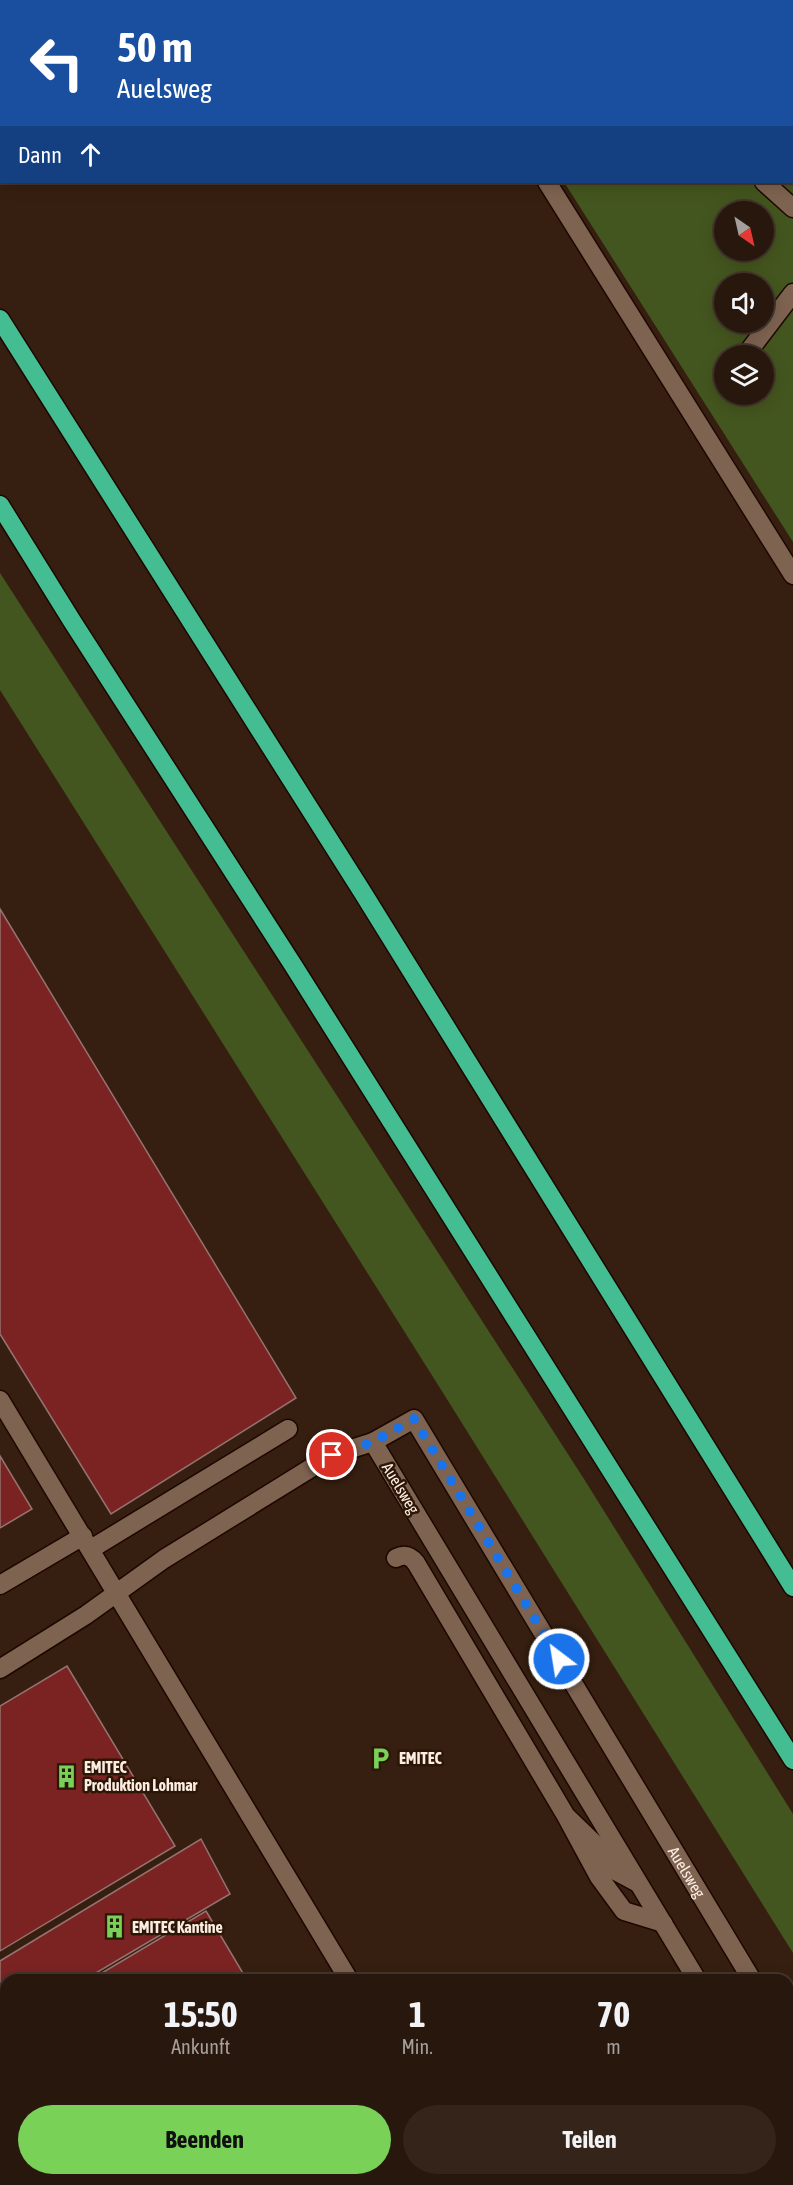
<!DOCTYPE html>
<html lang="de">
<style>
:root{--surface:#28170c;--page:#34241a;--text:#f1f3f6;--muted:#a59f9d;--line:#44362d;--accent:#79d158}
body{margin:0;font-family:"Asap Condensed",sans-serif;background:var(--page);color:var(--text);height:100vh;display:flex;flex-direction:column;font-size:22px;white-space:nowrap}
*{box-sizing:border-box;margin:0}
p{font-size:20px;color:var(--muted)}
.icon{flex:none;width:33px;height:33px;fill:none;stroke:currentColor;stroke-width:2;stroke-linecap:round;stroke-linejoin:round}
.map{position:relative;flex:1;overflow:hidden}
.side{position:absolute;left:0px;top:1974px;width:794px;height:212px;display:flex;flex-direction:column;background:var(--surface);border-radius:18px 18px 0 0;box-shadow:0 3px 15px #0003,0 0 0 2px var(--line)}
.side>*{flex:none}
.hud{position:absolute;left:0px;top:0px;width:794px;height:183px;box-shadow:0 3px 15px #0003,0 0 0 2px var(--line);background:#1a4fa0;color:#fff;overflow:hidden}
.needle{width:39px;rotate:146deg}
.buttons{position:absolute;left:714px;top:201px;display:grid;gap:12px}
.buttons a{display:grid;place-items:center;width:60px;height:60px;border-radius:50%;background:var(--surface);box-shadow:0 3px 15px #0003,0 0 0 2px var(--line);font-size:30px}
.pin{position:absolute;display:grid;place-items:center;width:51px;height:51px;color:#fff;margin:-26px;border:3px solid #fff;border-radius:50%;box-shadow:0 2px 6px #0007}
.me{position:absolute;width:66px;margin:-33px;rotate:329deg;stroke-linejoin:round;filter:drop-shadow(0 0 4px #0008)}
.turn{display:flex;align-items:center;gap:21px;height:126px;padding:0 18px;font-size:27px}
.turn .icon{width:78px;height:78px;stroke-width:2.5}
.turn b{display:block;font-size:42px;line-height:51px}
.then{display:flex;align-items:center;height:57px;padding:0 18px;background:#0003;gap:12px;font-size:22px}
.eta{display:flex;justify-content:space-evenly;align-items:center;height:102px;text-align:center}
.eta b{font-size:36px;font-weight:700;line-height:42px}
.primary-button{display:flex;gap:12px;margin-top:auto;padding:12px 18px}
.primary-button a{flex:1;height:69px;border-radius:36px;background:var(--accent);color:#111;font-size:24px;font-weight:700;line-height:69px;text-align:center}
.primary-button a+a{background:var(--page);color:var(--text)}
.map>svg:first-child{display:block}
.green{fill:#44561f;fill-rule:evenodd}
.building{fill:#7b2323;stroke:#957370;stroke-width:1.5}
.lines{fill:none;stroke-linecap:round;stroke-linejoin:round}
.lane-casing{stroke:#1d0800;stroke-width:21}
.street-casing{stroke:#1d0800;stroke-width:21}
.highway-casing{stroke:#1d0800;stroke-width:21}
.path{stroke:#725d50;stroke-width:4;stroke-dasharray:4.5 3;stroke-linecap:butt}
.lane{stroke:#7e6351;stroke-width:18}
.street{stroke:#7e6351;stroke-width:18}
.highway{stroke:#45bd93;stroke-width:18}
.route{stroke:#1a73e8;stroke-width:10;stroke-dasharray:0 18}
.labels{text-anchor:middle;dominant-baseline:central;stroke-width:5;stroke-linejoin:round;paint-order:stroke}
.street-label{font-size:16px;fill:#fcece2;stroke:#2c1606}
.poi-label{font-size:16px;font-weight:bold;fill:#fcece2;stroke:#2c1606;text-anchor:start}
</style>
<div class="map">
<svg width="793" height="2185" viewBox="0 0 793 2185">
<rect width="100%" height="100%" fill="#361f10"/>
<!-- green -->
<path class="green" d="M486,0H793V542L564,182H792V2ZM724,212H764V250H724ZM724,284H764V322H724ZM724,356H764V394H724Z
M0,573L584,1479L793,1814V1953L445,1396L0,690Z"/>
<!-- building -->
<path class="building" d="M0,909L296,1398L111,1514L0,1334Z
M0,1456L32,1509L0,1528Z
M67,1666L175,1846L0,1951V1706Z
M201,1839L230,1894L84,1980H6V2025L0,2029V1961Z
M206,1911L247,1980H90Z
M6,2030V2180H170L161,2185H0V2034Z
M695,2180H702L705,2185H686Z"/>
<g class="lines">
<defs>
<path id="lane" d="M792,76H793
M547,182L793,575
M764,182L793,208
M745,356L793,293
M0,1400L349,1980
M91,1549L288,1429
M396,1558C404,1554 410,1555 416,1563L566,1816
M0,1585L83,1536
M0,1669L86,1615L164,1559L332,1455L373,1442
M638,1883L612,1869L598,1847L566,1816L599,1877L624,1911L663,1923
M469,2180L472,2185"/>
<g id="street">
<path d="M431,0L434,2"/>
<path id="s1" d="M697,1980L373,1442L414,1419L752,1980"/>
<path d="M788,2040L793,2049"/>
<path d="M788,2130L793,2139"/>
</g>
<path id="highway" d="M0,319L363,893L793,1587
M0,505L72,621L293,965L793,1760"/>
</defs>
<!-- lane casing -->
<use href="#lane" class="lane-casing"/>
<!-- street casing -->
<use href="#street" class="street-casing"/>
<!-- highway casing -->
<use href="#highway" class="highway-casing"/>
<!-- path -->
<path class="path" d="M598,2180L601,2185"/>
<!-- lane -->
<use href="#lane" class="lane"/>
<!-- street -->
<use href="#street" class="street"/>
<!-- highway -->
<use href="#highway" class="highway"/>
</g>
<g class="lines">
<!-- route -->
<path class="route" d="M332,1455L373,1442L414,1419L559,1659"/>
</g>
<!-- icons -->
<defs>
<symbol id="parking-bare" viewBox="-9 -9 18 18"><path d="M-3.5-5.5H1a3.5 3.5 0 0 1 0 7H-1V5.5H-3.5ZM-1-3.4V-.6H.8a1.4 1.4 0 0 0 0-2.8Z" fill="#79d158" stroke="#2c1606" stroke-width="2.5" paint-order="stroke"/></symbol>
<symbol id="building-bare" viewBox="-9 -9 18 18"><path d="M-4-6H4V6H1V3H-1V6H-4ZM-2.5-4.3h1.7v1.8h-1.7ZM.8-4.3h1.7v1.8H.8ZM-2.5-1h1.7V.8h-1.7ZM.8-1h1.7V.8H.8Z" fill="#79d158" stroke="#2c1606" stroke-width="2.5" paint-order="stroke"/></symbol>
</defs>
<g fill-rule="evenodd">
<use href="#parking-bare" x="364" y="1742" width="33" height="33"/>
<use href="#building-bare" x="50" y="1760" width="33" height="33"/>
<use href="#building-bare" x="98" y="1910" width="33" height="33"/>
</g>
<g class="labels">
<!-- street labels -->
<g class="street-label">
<text transform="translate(401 1488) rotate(59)">Auelsweg</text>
<text stroke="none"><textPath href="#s1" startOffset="1204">Auelsweg</textPath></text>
</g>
<!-- poi labels -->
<g class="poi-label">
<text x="399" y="1758">EMITEC</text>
<text x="84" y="1767">EMITEC<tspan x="84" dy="18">Produktion Lohmar</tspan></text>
<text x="132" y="1927">EMITEC Kantine</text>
</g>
</g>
</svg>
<div class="buttons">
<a><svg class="needle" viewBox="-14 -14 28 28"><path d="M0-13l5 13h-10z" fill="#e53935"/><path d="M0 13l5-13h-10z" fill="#a59f9d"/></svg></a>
<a><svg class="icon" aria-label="sound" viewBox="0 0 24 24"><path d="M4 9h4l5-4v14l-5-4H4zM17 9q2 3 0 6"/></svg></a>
<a><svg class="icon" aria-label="layers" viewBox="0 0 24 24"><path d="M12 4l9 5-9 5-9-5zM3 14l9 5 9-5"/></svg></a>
</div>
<div class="pin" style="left:332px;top:1455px;background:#d93025"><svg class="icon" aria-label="arrive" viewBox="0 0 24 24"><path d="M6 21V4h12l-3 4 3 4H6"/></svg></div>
<svg class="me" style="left:559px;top:1659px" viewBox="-20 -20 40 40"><circle r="17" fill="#1a73e8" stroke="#fff" stroke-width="3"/><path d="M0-11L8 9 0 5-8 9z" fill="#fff"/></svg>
<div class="hud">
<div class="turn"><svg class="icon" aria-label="left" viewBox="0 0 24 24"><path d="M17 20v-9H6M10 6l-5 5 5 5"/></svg><div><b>50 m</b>Auelsweg</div></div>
<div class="then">Dann<svg class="icon" aria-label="ahead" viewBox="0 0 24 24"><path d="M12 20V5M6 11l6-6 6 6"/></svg></div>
</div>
<section class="side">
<div class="eta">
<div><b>15:50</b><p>Ankunft</p></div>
<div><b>1</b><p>Min.</p></div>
<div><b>70</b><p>m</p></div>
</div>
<div class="primary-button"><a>Beenden</a><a>Teilen</a></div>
</section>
</div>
